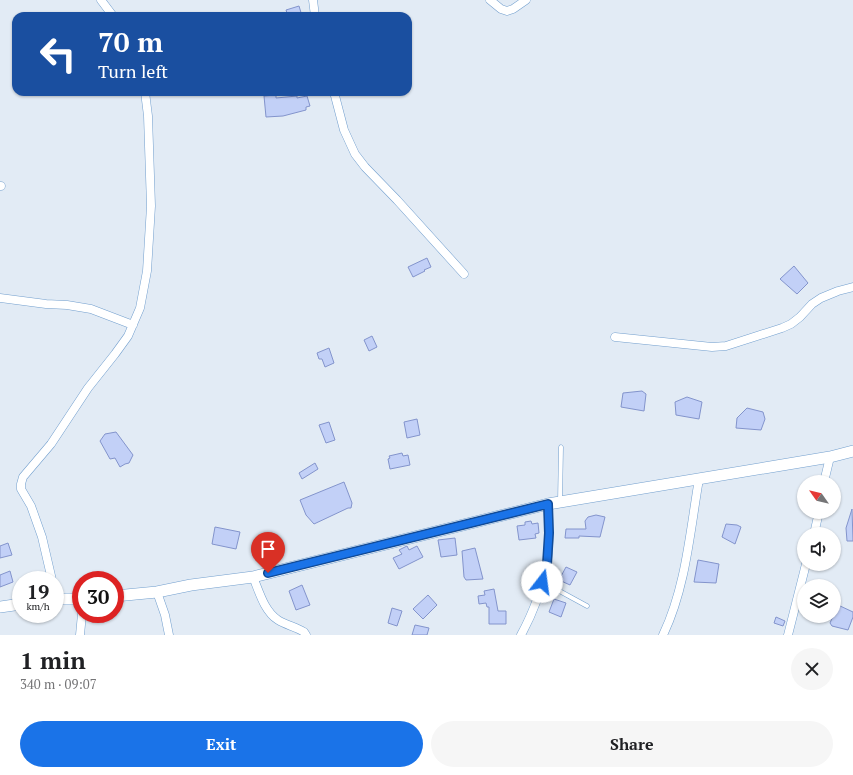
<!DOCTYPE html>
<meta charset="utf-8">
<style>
:root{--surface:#fff;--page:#f6f6f6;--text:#202124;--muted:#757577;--accent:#1a73e8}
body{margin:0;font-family:"PT Serif",serif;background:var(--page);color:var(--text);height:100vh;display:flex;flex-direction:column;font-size:15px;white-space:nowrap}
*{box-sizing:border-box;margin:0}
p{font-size:13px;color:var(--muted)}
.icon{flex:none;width:22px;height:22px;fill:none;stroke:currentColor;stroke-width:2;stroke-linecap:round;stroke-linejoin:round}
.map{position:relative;height:635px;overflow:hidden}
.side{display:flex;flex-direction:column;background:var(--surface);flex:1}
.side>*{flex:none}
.hud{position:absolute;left:12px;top:12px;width:400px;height:84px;border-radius:12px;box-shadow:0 1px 3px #0004;background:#1a4fa0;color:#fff;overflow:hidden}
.needle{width:26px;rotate:304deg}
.fabs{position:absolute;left:797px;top:475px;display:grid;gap:8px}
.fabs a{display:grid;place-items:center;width:44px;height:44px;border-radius:50%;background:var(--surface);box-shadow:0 1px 3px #0004;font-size:20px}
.speed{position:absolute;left:12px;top:571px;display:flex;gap:8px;font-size:20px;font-weight:700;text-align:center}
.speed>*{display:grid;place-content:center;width:52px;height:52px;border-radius:50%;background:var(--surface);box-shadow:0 1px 3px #0004;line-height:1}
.speed small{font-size:10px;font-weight:400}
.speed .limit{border:6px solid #d22;background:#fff;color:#111}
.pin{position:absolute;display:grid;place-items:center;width:34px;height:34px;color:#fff;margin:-41px -17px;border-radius:50% 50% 50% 0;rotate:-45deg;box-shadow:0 0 4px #0007}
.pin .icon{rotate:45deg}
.me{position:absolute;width:44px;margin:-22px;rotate:15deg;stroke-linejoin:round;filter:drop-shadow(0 0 3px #0008)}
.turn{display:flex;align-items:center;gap:14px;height:84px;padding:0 20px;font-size:18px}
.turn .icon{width:52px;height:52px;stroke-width:2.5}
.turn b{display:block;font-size:28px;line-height:34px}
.round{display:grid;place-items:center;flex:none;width:42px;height:42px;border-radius:21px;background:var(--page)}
.summary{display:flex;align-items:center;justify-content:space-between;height:68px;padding:0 20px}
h1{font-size:24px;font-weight:700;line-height:30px}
.cta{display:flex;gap:8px;margin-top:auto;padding:8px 20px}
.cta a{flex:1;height:46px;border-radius:24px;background:var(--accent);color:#fff;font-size:16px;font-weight:700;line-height:46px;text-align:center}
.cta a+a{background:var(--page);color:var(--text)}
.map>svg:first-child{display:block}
.building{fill:#c2d0f7;stroke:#8394cc}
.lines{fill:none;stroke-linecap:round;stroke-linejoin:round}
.lane-casing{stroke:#729fce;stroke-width:5}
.street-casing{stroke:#729fce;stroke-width:9}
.secondary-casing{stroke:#729fce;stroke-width:12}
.lane{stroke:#fff;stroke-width:4}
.street{stroke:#fff;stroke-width:8}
.secondary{stroke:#fff;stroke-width:11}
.route-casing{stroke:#114b97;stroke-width:10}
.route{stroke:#1a73e8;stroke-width:7}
</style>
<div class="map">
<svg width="853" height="635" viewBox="0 0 853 635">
<rect width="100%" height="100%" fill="#e2ebf5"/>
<!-- building -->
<path class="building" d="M299,6L302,16H288L286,10Z
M276,95V98L297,96V98L307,96L310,106L306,107V110L283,116L266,117L264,96Z
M427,258L431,267L424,270L425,271L413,277L408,267Z
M794,266L808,283L797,294L780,279Z
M372,336L377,347L369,351L364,340Z
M329,348L334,363L325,367L322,359H319L317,353Z
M642,391L646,394L644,411L621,407L623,393Z
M687,397L702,402L699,419L676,415L675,402Z
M747,408L763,412L765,419L761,430L736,428L737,418Z
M417,419L420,435L407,438L404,422Z
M329,422L335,440L326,443L319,425Z
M116,432L133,455L129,463L125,464L120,467L115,458L110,459L100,441L105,434Z
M402,453L403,456L408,455L410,465L390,469L388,459L390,458L389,456Z
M315,463L318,469L302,479L299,473Z
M344,482L352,503L351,508H348L314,524L306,515L300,500Z
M852,509L853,541H847L846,528Z
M596,515L605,517L600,537L579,536V538H565L566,529H586L585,521L588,517Z
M531,521L532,524L538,523L539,533L535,534L536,538L519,540L517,526L525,525V522Z
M726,524L737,525L741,527L735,544L722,537Z
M215,527L240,532L236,549L212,544Z
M455,538L457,555L441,557L438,540Z
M8,543L12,555L0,558V546Z
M407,546L409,550L417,546L423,557L399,569L393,558L402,554L399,550Z
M475,548L483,579L466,580L464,577L462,551Z
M698,560L719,564L716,583L694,582Z
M566,567L577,572L570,585L559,580Z
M10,571L13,582L0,587V575Z
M302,585L310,605L296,610L289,591Z
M494,589L498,611H506V624H489V607H487L486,603L479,604L478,596L485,595L484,591Z
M428,595L437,605L423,619L413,609Z
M554,599L566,603L561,617L549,612Z
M838,605L853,612V617L848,630L832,626L830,623Z
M392,608L402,611L397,626L388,623Z
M776,617L785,621L783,626L774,623Z
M415,625L429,628L427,635H412Z"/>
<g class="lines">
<defs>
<path id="lane" d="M560,502L561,447
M543,582L587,606"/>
<path id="street" d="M101,0L113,16
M313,0L315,16
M490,0L501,9L507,11L513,9L526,0
M334,92L344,130L355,154L365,167L397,200L464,274
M0,186H1
M0,298L46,304L67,305L91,309L133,325
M615,337L712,347L726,346L782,328L791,324L800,317L812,304L821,298L838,291L853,287
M824,482L830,457
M814,534L819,512
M253,577C259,591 264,611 278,620C286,625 296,627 304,632L306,635
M52,580L42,537L31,506L21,489V484L23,477L51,444L88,388L115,354L128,336L140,308L147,271L151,206L148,116L145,92
M157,592L165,615L169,635
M80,635L82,614
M521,635C532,615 544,585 547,563C550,543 549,524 548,504
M663,635C686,587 690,531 699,479
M788,635L806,564"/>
<path id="secondary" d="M115,596L157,592L191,585L253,577L548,504L830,457L853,451
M55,599H81
M0,607L21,604"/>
</defs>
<!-- lane casing -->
<use href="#lane" class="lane-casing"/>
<!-- street casing -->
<use href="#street" class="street-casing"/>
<!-- secondary casing -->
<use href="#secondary" class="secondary-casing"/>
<!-- lane -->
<use href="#lane" class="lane"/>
<!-- street -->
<use href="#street" class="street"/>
<!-- secondary -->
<use href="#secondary" class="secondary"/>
</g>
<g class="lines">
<defs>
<path id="route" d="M268,573L548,504L549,533L547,564L542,582"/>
</defs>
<!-- route casing -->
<use href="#route" class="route-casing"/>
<!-- route -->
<use href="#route" class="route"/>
</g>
</svg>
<div class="fabs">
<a><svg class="needle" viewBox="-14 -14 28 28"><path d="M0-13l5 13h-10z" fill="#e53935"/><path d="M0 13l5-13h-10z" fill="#757577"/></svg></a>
<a><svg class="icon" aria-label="sound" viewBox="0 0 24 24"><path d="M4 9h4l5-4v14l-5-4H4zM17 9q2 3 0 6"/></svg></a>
<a><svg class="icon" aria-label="layers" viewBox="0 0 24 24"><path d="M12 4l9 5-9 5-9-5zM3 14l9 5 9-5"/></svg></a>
</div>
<div class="speed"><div>19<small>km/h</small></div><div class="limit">30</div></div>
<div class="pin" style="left:268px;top:573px;background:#d93025"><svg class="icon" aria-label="arrive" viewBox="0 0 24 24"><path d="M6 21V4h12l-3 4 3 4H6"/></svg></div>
<svg class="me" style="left:542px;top:582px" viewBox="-20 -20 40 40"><circle r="19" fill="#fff"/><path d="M0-13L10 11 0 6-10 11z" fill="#1a73e8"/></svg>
<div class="hud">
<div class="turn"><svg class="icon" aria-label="left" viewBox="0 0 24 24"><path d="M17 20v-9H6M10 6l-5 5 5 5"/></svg><div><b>70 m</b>Turn left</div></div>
</div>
</div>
<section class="side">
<div class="summary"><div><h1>1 min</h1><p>340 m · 09:07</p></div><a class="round"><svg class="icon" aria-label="close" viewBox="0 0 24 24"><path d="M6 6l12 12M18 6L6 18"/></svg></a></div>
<div class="cta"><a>Exit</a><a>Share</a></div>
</section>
